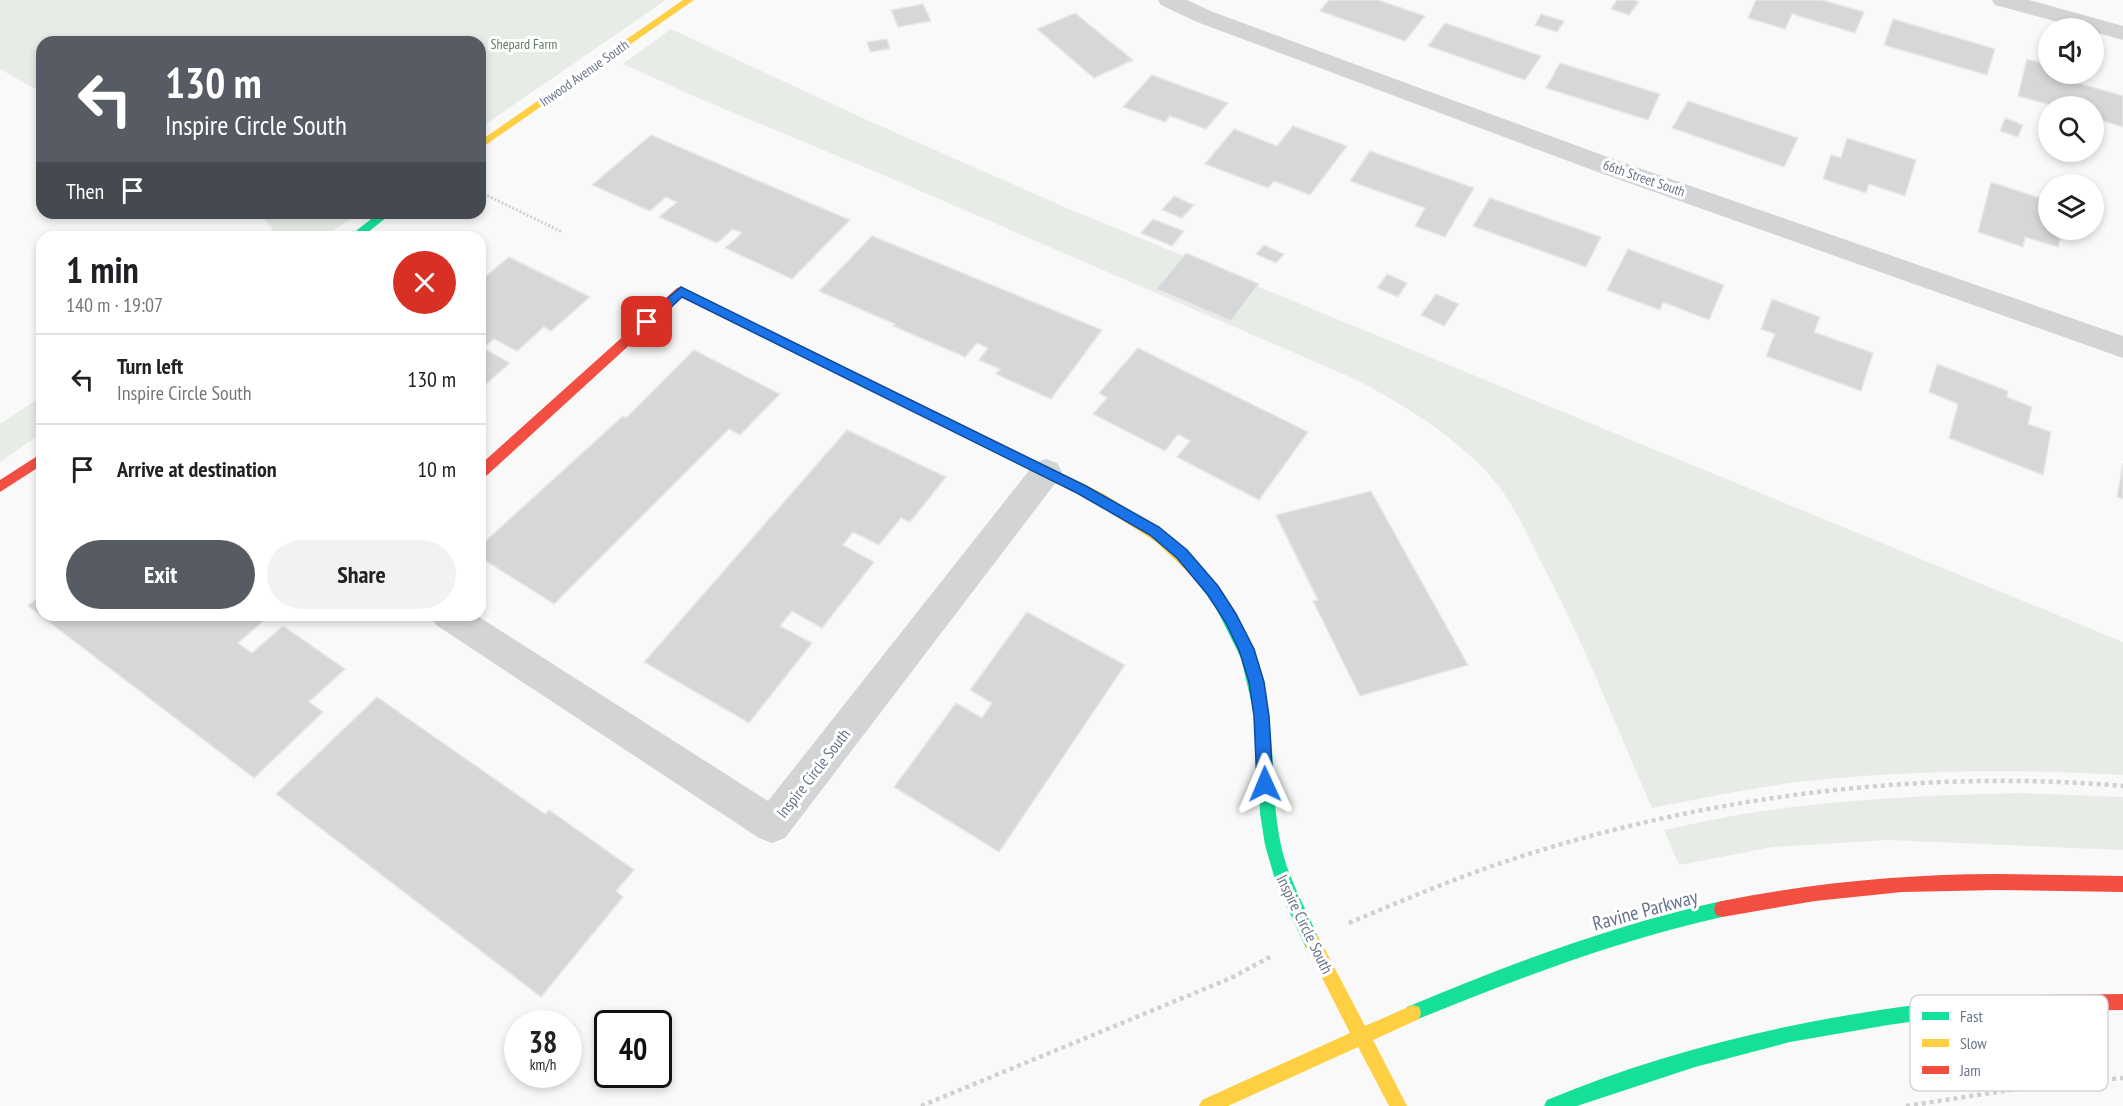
<!DOCTYPE html>
<meta charset="utf-8">
<style>
:root{--surface:#fff;--page:#f2f2f2;--text:#202124;--muted:#757577;--line:#e0e0e0;--accent:#575c64}
body{margin:0;font-family:"PT Sans Narrow",sans-serif;background:var(--page);color:var(--text);height:100vh;display:flex;flex-direction:column;font-size:22px;white-space:nowrap}
*{box-sizing:border-box;margin:0}
p{font-size:20px;color:var(--muted)}
.icon{flex:none;width:33px;height:33px;fill:none;stroke:currentColor;stroke-width:2;stroke-linecap:round;stroke-linejoin:round}
.map{position:relative;flex:1;overflow:hidden}
.side{position:absolute;left:36px;top:231px;width:450px;height:390px;display:flex;flex-direction:column;background:var(--surface);border-radius:18px;box-shadow:0 3px 9px #0003}
.side>*{flex:none}
.hud{position:absolute;left:36px;top:36px;width:450px;height:183px;border-radius:18px;box-shadow:0 3px 9px #0003;background:#575c64;color:#fff;overflow:hidden}
.tools{position:absolute;left:2038px;top:18px;display:grid;gap:12px}
.tools a{display:grid;place-items:center;width:66px;height:66px;border-radius:50%;background:var(--surface);box-shadow:0 3px 9px #0003;font-size:30px}
.speed{position:absolute;left:504px;top:1010px;display:flex;gap:12px;font-size:30px;font-weight:700;text-align:center}
.speed>*{display:grid;place-content:center;width:78px;height:78px;border-radius:50%;background:var(--surface);box-shadow:0 3px 9px #0003;line-height:1}
.speed small{font-size:15px;font-weight:400}
.speed .limit{border:3px solid #111;border-radius:9px;background:#fff;color:#111}
.pin{position:absolute;display:grid;place-items:center;width:51px;height:51px;color:#fff;margin:-26px;border-radius:12px;box-shadow:0 3px 9px #0006}
.me{position:absolute;width:66px;margin:-33px;rotate:359deg;stroke-linejoin:round;filter:drop-shadow(0 0 4px #0008)}
.turn{display:flex;align-items:center;gap:21px;height:126px;padding:0 30px;font-size:27px}
.turn .icon{width:78px;height:78px;stroke-width:2.5}
.turn b{display:block;font-size:42px;line-height:51px}
.then{display:flex;align-items:center;height:57px;padding:0 30px;background:#0003;gap:12px;font-size:22px}
.round{display:grid;place-items:center;flex:none;width:63px;height:63px;border-radius:32px;background:var(--page)}
.headline{display:flex;align-items:center;justify-content:space-between;height:102px;padding:0 30px}
h1{font-size:36px;font-weight:700;line-height:45px}
.cta{display:flex;gap:12px;margin-top:auto;padding:12px 30px}
.cta a{flex:1;height:69px;border-radius:36px;background:var(--accent);color:#fff;font-size:24px;font-weight:700;line-height:69px;text-align:center}
.cta a+a{background:var(--page);color:var(--text)}
ul{padding:0;list-style:none}
li{display:flex;align-items:center;gap:18px;height:90px;padding:0 30px;border-top:2px solid var(--line)}
li div{flex:1}
li b{display:block;font-size:22px}
li em{font-style:normal}
.map>svg:first-child{display:block}
.green{fill:#e8ece7}
.building{fill:#d6d7d9;stroke:#e8e8e8;stroke-width:1.5}
.lines{fill:none;stroke-linecap:round;stroke-linejoin:round}
.path-far1{stroke:#cfd0d2;stroke-width:3;stroke-dasharray:2 2;stroke-linecap:butt}
.path{stroke:#cfd0d2;stroke-width:4.5;stroke-dasharray:4 4;stroke-linecap:butt}
.street{fill:#d3d4d5;fill-rule:evenodd}
.fast{fill:#16e098;fill-rule:evenodd}
.slow{fill:#ffcf43;fill-rule:evenodd}
.jam{fill:#f24e42;fill-rule:evenodd}
.route{fill:#1a73e8;stroke:#114b97;stroke-width:1.5}
.labels{text-anchor:middle;dominant-baseline:central;stroke-width:6;stroke-linejoin:round;paint-order:stroke}
.far-park-label{font-size:14px;fill:#637b62;stroke:#fff}
.far-street-label{font-size:14px;fill:#67748b;stroke:#fff}
.street-label{font-size:16px;fill:#67748b;stroke:#fff}
.near-street-label{font-size:20px;fill:#67748b;stroke:#fff}
.key{fill:#fff;stroke:#d1d5dc;stroke-width:1.5}
.key-label{font-size:16px;fill:#67748b}
</style>
<div class="map">
<svg width="2123" height="1106" viewBox="0 0 2123 1106">
<rect width="100%" height="100%" fill="#f9f9f9"/>
<!-- green -->
<path class="green" d="M0,0H666L480,128V42H42V93L0,69Z
M671,29L867,120L1069,209L2123,642V775C2024,769 1925,770 1827,779C1768,784 1710,797 1652,808C1615,724 1582,638 1539,558C1525,531 1513,502 1493,479C1455,436 1407,407 1357,380L888,177L698,98L623,64Z
M253,213H359L324,237H268L272,229L265,220Z
M42,396V433L0,462V424Z
M2021,793L2123,797V850L1888,840L1773,847L1679,865L1664,830C1696,823 1729,816 1762,811C1848,799 1934,795 2021,793Z"/>
<!-- building -->
<path class="building" d="M1329,0H1378L1425,16L1405,41L1320,11Z
M1617,0H1634L1639,2L1629,15L1611,9Z
M1756,0H1822L1864,12L1855,33L1792,14L1785,29L1748,18Z
M923,4L931,21L898,27L891,10Z
M1075,13L1133,60L1094,78L1037,29Z
M1541,14L1564,21L1557,32L1535,25Z
M1893,19L1995,49L1987,75L1884,45Z
M1445,23L1541,56L1525,80L1428,46Z
M887,39L890,49L870,52L867,42Z
M2027,59L2049,65V74H2073L2071,81L2123,96V127L2094,118V106H2054L2018,96Z
M1560,63L1660,94L1648,120L1546,88Z
M1152,75L1228,103L1206,129L1170,116L1165,122L1123,107Z
M1688,101L1798,138L1784,167L1672,128Z
M2005,118L2023,125L2018,137L2000,131Z
M1293,126L1347,146L1310,195L1274,181L1268,188L1205,164L1234,129L1277,146Z
M651,135L850,220L792,279L725,248L742,233L733,229L717,243L659,217L677,202L666,197L650,211L592,185Z
M1847,138L1916,160L1905,196L1869,184L1866,193L1823,179L1831,155L1841,158Z
M1370,151L1474,188L1445,237L1415,226L1425,208L1350,181Z
M1991,182L2049,201V230H2062L2058,247L2025,237L2023,247L1978,232Z
M1174,196L1194,205L1182,218L1162,210Z
M1490,198L1601,237L1586,267L1473,226Z
M1153,219L1184,231L1172,246L1141,233Z
M872,236L1102,330L1051,399L996,374L1000,369L979,360L988,348L977,343L965,357L893,326L895,324L819,291Z
M1264,245L1284,254L1276,263L1256,254Z
M1628,249L1724,285L1709,320L1663,302L1660,310L1607,290Z
M1186,253L1259,284L1231,321L1156,289Z
M509,257L590,297L551,331L544,327L517,351L494,339L483,348L510,363L480,389V281Z
M1387,274L1407,283L1398,297L1377,288Z
M1436,294L1459,304L1444,326L1421,315Z
M1772,299L1820,317L1814,332L1873,353L1861,391L1766,356L1775,334L1761,329Z
M1138,348L1308,432L1259,500L1177,457L1190,441L1178,434L1165,451L1093,414L1107,398L1099,393Z
M694,350L780,394L740,435L729,429L554,604L480,557V546L623,416L626,418Z
M1937,364L2008,391L2007,397L2032,407L2028,424L2051,432L2043,475L1949,438L1958,404L1929,392Z
M847,430L946,477L910,522L901,518L879,545L853,532L843,545L874,562L822,628L792,611L780,626L812,643L749,723L644,662Z
M2123,463V499L2117,497Z
M1371,491L1468,665L1360,696L1313,601L1318,600L1276,515Z
M42,594V615H267L269,616L238,643L252,653L283,626L345,669L309,702L323,712L254,778L28,606Z
M1027,612L1125,665L999,852L894,787L956,703L982,718L992,703L970,690Z
M377,697L545,814L549,810L634,870L616,891L623,897L541,997L276,794Z"/>
<g class="lines">
<!-- path-far1 -->
<path class="path-far1" d="M480,192L562,232"/>
<!-- path -->
<path class="path" d="M1349,923C1396,903 1444,883 1492,866C1691,798 1914,768 2123,786
M921,1106L1231,978L1270,957
M1906,1106L2043,1085L2123,1078"/>
<!-- street -->
<path class="street" d="M1158,0H1187L1213,12L1613,159L2123,336V358L1595,171L1197,22L1161,5Z
M1992,0H2029L2123,26V40L2094,32V28H2080L1995,5Z
M1046,459L1057,463L1062,472L1057,481L785,838L772,843L759,838L436,625L431,615H476L768,801L1035,463Z"/>
<!-- fast -->
<path class="fast" d="M379,213H392L362,237H348Z
M1196,565C1207,569 1216,585 1223,595C1252,636 1267,686 1271,736C1274,772 1273,809 1281,845C1288,880 1307,909 1320,942L1318,948L1312,950L1306,948L1276,883L1265,845L1260,813L1255,718L1241,658L1216,608L1189,571L1191,567Z
M1722,901L1728,903L1730,909L1728,915L1722,917C1615,941 1514,980 1413,1021L1407,1019L1405,1013L1407,1007C1510,964 1613,925 1722,901Z
M1938,1002L1944,1004L1946,1010L1944,1016L1938,1018L1888,1025L1790,1042L1695,1067L1577,1106H1544L1547,1100C1671,1048 1805,1018 1938,1002Z"/>
<!-- slow -->
<path class="slow" d="M683,0H694L480,149V141Z
M873,381L1104,494L1166,534L1201,567L1203,571L1201,575L1196,577L1191,575L1156,542L1094,502L869,389L867,386Z
M1312,934L1318,936L1365,1026L1413,1005L1419,1007L1421,1013L1419,1019L1373,1040L1407,1106H1389L1358,1047L1228,1106H1199L1202,1100L1350,1033L1304,942L1306,936Z"/>
<!-- jam -->
<path class="jam" d="M681,287L877,383L879,386L877,389H869L682,297L485,477L480,478V465L677,288Z
M42,453V465L0,492V480Z
M1997,874L2123,876V892L1997,890L1902,892L1815,901L1722,917L1716,915L1714,909L1716,903L1722,901C1813,883 1904,874 1997,874Z
M2123,994V1010L2038,1011L1938,1018L1932,1016L1930,1010L1932,1004L1938,1002L2038,995Z"/>
</g>
<!-- route -->
<path class="route" d="M681,287L1086,486L1159,527L1187,550L1218,586L1236,614L1254,649L1264,682L1269,716L1273,784L1270,790L1265,792L1260,790L1257,784L1254,716L1249,682L1239,650L1226,623L1208,595L1177,558L1150,535L1077,493L682,297L652,325H643V319Z"/>
<g class="labels">
<!-- far-park labels -->
<g class="far-park-label">
<text x="524" y="44">Shepard Farm</text>
</g>
<!-- far-street labels -->
<g class="far-street-label">
<text transform="translate(584 73) rotate(-35)">Inwood Avenue South</text>
<text transform="translate(1644 178) rotate(19)">66th Street South</text>
</g>
<!-- street labels -->
<g class="street-label">
<text transform="translate(813 773) rotate(-52)">Inspire Circle South</text>
<text transform="translate(1305 924) rotate(64)">Inspire Circle South</text>
</g>
<!-- near-street labels -->
<g class="near-street-label">
<text transform="translate(1645 910) rotate(-15)">Ravine Parkway</text>
</g>
</g>
<!-- legend -->
<rect x="1910" y="995" width="198" height="96" rx="9" class="key"/>
<rect x="1922" y="1012" width="27" height="8" fill="#16e098"/>
<rect x="1922" y="1039" width="27" height="8" fill="#ffcf43"/>
<rect x="1922" y="1066" width="27" height="8" fill="#f24e42"/>
<g class="key-label">
<text x="1960" y="1022">Fast</text>
<text x="1960" y="1049">Slow</text>
<text x="1960" y="1076">Jam</text>
</g>
</svg>
<div class="tools">
<a><svg class="icon" aria-label="sound" viewBox="0 0 24 24"><path d="M4 9h4l5-4v14l-5-4H4zM17 9q2 3 0 6"/></svg></a>
<a><svg class="icon" aria-label="search" viewBox="0 0 24 24"><circle cx="10" cy="10" r="6"/><path d="M15 15l6 6"/></svg></a>
<a><svg class="icon" aria-label="layers" viewBox="0 0 24 24"><path d="M12 4l9 5-9 5-9-5zM3 14l9 5 9-5"/></svg></a>
</div>
<div class="speed"><div>38<small>km/h</small></div><div class="limit">40</div></div>
<div class="pin" style="left:647px;top:322px;background:#d93025"><svg class="icon" aria-label="arrive" viewBox="0 0 24 24"><path d="M6 21V4h12l-3 4 3 4H6"/></svg></div>
<svg class="me" style="left:1265px;top:784px" viewBox="-20 -20 40 40"><path d="M0-17L14 15 0 8-14 15z" fill="#1a73e8" stroke="#fff" stroke-width="4"/></svg>
<div class="hud">
<div class="turn"><svg class="icon" aria-label="left" viewBox="0 0 24 24"><path d="M17 20v-9H6M10 6l-5 5 5 5"/></svg><div><b>130 m</b>Inspire Circle South</div></div>
<div class="then">Then<svg class="icon" aria-label="arrive" viewBox="0 0 24 24"><path d="M6 21V4h12l-3 4 3 4H6"/></svg></div>
</div>
<section class="side">
<div class="headline"><div><h1>1 min</h1><p>140 m · 19:07</p></div><a class="round" style="background:#d93025;color:#fff"><svg class="icon" aria-label="close" viewBox="0 0 24 24"><path d="M6 6l12 12M18 6L6 18"/></svg></a></div>
<ul>
<li><svg class="icon" aria-label="left" viewBox="0 0 24 24"><path d="M17 20v-9H6M10 6l-5 5 5 5"/></svg><div><b>Turn left</b><p>Inspire Circle South</p></div><em>130 m</em></li>
<li><svg class="icon" aria-label="arrive" viewBox="0 0 24 24"><path d="M6 21V4h12l-3 4 3 4H6"/></svg><div><b>Arrive at destination</b></div><em>10 m</em></li>
</ul>
<div class="cta"><a>Exit</a><a>Share</a></div>
</section>
</div>
